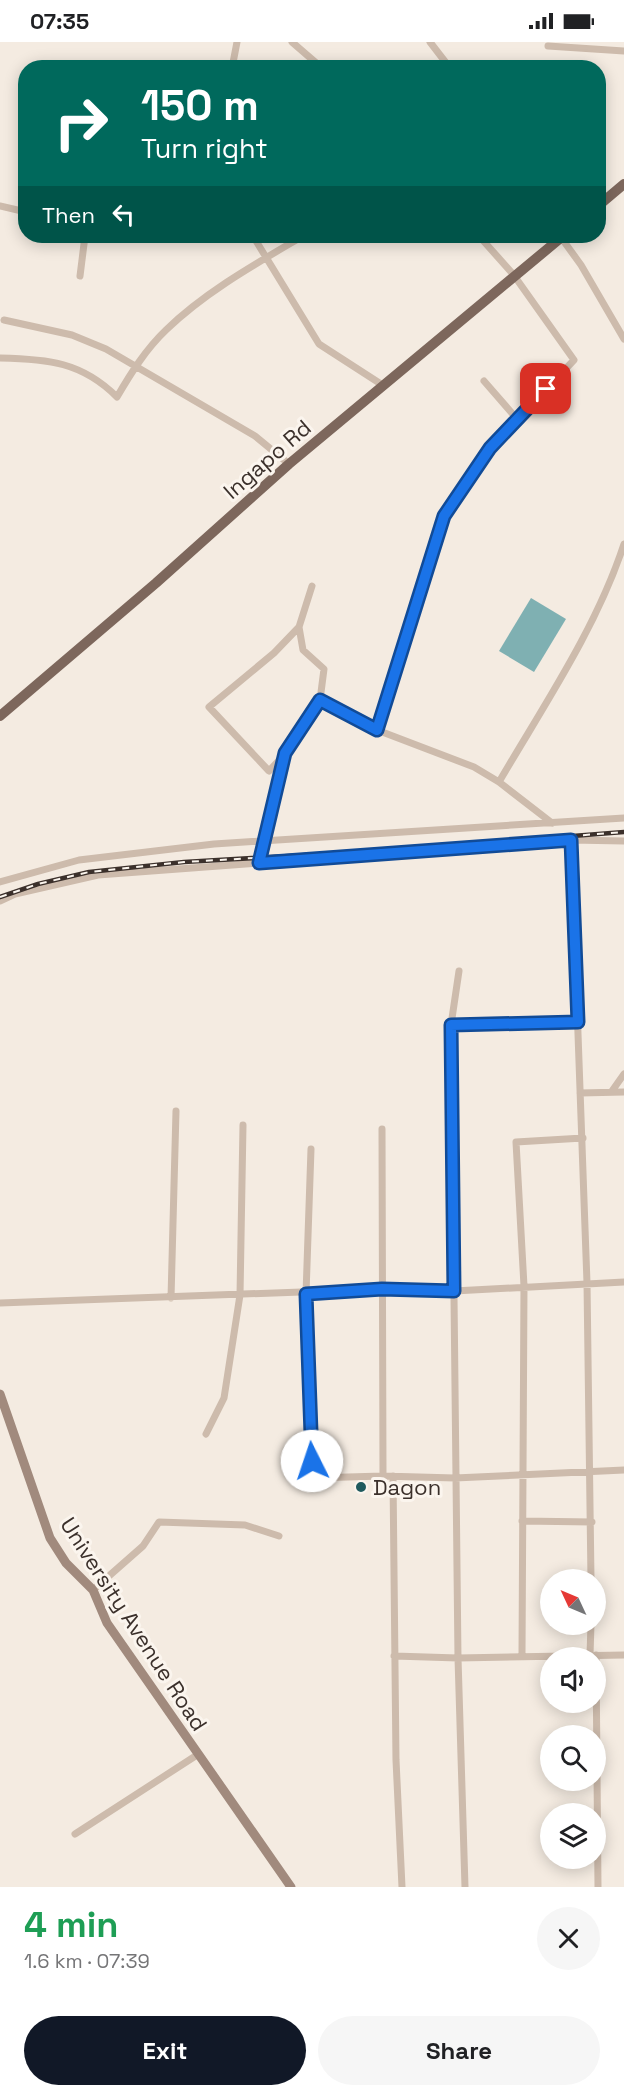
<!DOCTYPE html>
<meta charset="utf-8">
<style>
:root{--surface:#fff;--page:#f6f6f6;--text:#202124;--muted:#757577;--accent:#111827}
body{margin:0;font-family:"Space Grotesk",sans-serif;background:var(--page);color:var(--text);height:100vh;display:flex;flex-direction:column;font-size:22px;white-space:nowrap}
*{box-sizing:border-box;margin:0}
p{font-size:20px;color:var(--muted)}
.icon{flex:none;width:33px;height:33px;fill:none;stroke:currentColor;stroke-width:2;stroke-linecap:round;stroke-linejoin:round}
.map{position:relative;height:1845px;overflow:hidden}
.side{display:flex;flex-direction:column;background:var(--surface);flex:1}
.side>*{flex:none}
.top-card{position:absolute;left:18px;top:18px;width:588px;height:183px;border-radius:24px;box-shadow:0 3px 15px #0003;background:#00695c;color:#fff;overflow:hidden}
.needle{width:39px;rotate:314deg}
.tools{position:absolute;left:540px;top:1527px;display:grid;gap:12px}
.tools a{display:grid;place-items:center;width:66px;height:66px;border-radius:50%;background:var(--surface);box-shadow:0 3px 15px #0003;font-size:30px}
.pin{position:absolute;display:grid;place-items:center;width:51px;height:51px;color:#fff;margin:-26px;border-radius:12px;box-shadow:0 3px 9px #0006}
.me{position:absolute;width:66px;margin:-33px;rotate:356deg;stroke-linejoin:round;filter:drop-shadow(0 0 4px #0008)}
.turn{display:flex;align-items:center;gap:21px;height:126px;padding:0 24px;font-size:27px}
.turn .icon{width:78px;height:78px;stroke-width:2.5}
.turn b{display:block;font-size:42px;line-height:51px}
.then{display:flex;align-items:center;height:57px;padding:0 24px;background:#0003;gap:12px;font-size:22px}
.round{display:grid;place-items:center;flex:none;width:63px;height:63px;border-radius:32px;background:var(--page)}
.summary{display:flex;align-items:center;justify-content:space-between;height:102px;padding:0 24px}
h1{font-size:36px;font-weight:800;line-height:45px;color:#1e9e55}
.action{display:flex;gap:12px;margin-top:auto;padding:12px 24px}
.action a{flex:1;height:69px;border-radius:36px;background:var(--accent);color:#fff;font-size:24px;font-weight:800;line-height:69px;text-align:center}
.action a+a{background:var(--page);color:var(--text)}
.status{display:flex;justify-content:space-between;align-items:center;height:42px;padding:0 30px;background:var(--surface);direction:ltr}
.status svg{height:16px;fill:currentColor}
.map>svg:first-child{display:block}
.water{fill:#7fb0b2}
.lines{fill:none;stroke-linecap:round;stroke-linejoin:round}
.minor{stroke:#cdbbac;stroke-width:7}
.secondary{stroke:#a18a7d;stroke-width:9}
.primary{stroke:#7d675c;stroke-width:10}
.rail-casing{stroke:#3b302b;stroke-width:4.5}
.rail{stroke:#fbf5ee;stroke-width:2;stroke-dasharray:7;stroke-linecap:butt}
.route-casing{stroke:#114b97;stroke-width:15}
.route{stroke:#1a73e8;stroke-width:10}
.poi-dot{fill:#1f5a5e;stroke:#fbf5ee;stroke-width:2}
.labels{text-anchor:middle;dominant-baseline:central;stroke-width:6;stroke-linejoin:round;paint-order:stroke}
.street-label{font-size:22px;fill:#3b302b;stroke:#fbf5ee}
.poi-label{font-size:22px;fill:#3b302b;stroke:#fbf5ee;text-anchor:start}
</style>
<div class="status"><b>07:35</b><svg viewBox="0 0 49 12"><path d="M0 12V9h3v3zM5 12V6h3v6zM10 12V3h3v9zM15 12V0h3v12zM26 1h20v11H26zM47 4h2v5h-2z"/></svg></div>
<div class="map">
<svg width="624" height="1845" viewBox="0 0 624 1845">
<rect width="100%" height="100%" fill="#f4ebe1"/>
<!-- water -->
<path class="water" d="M531,556L566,577L534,630L499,609Z"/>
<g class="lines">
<!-- minor -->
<path class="minor" d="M292,0L322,26
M430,0L450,26
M548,4L624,9
M232,26L237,0
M0,164L26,170
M253,194L319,302L384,344
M560,194L581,223L624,297
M80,234L85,194
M4,278L72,293L106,307L255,394L289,422
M0,316C48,317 82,320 117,355C131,331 146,307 166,288C205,250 257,221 303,194
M484,339L517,377
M320,658L377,688L474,725L499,740L552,781
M377,688L444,474L490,407L574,318L513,232L479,194
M285,712L269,729L209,665L274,611L299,585
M499,740C544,663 596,587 624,502
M571,798L587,1241L591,1538
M259,821L285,711L320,658L324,627L303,608L299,585L312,544
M0,840L79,818L214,802L624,776
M0,859L15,852L98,833L571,798L624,799
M459,929L451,983L458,1616L465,1845
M451,983L578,980
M612,1049L624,1032
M580,1051L624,1050
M382,1087L383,1434
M311,1107L306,1252L313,1436L383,1434L455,1436L624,1428
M171,1256L176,1069
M0,1261L382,1247L454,1249L624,1240
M206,1392L224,1356L240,1253L243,1083
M393,1434L396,1718L402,1845
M522,1479L592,1480
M93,1548L143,1504L159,1480L245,1483L279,1494
M522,1613L524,1244L516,1100L583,1096
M590,1613L591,1582
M596,1613L598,1845
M394,1614L458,1616L624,1613
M75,1792L197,1713"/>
<!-- secondary -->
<path class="secondary" d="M0,1352L50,1496L66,1521L93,1548L107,1581L291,1845"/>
<!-- primary -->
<path class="primary" d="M598,164L624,142
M0,674L156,541L289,422L563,194"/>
<defs>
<path id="rail" d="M0,855L38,842L89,830L184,820L376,809L624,790"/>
</defs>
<!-- rail casing -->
<use href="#rail" class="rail-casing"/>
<!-- rail -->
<use href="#rail" class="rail"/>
</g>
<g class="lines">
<defs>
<path id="route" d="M312,1419L306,1252L382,1247L454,1249L451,983L578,980L571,798L259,821L285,711L320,658L377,688L444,474L490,406L546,347"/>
</defs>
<!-- route casing -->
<use href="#route" class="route-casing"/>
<!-- route -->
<use href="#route" class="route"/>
</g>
<!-- markers -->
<circle class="poi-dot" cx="361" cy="1445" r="6"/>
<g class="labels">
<!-- street labels -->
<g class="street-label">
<text transform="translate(267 417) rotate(-41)">Ingapo Rd</text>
<text transform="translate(134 1582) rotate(57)">University Avenue Road</text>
</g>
<!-- poi labels -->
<g class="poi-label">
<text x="373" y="1445">Dagon</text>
</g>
</g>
</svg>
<div class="tools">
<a><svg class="needle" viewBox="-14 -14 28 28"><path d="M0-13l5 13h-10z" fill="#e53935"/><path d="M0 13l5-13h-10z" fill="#757577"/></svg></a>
<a><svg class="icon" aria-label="sound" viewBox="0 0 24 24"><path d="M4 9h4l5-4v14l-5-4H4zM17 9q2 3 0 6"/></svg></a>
<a><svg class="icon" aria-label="search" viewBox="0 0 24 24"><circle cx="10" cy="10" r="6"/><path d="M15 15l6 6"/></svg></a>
<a><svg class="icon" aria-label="layers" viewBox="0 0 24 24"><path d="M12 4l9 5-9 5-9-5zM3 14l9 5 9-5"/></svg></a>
</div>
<div class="pin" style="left:546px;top:347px;background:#d93025"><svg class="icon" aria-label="arrive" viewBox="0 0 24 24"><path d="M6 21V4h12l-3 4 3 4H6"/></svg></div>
<svg class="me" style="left:312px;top:1419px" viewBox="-20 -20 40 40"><circle r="19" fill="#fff"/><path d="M0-13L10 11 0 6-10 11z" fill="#1a73e8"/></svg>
<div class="top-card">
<div class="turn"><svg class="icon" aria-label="right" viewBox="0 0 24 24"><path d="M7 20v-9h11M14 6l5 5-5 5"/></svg><div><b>150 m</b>Turn right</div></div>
<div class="then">Then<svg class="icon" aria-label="left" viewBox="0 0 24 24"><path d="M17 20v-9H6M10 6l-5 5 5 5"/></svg></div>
</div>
</div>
<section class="side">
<div class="summary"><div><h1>4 min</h1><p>1.6 km · 07:39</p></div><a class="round"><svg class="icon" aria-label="close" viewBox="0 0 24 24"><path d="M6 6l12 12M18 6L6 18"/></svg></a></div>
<div class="action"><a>Exit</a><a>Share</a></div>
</section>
